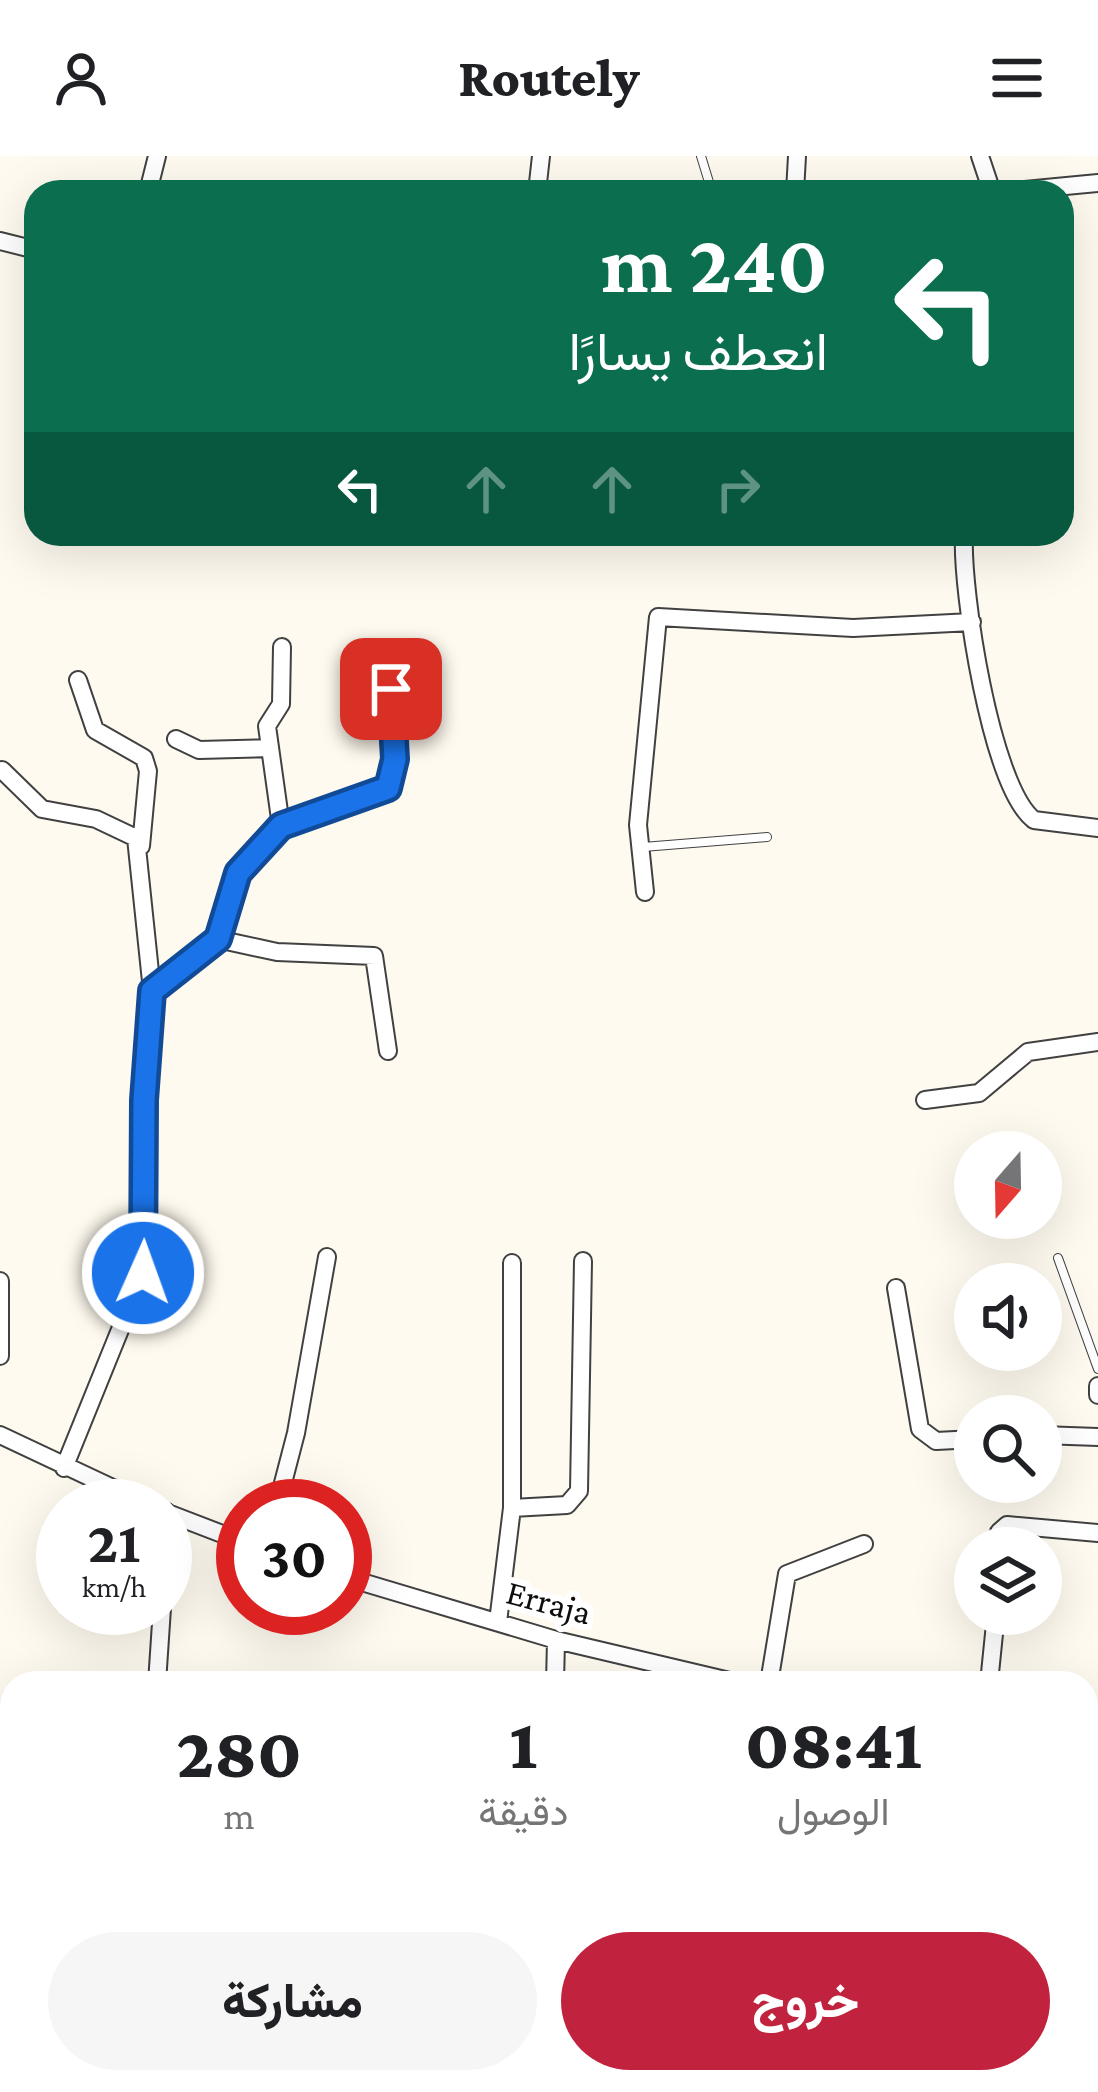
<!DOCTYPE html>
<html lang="ar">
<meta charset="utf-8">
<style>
:root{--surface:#fff;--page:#f6f6f6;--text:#202124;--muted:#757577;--accent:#c1233e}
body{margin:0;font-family:"Crimson Pro",Vazirmatn,serif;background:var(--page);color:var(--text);direction:rtl;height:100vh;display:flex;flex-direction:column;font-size:45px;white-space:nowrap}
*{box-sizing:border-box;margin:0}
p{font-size:39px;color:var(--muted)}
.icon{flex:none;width:66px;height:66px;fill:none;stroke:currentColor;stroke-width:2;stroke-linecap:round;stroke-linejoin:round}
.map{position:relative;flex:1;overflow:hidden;direction:ltr}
.panel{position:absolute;left:0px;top:1515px;width:1098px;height:423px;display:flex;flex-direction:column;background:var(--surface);border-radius:36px 36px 0 0;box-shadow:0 12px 48px #0002;direction:rtl}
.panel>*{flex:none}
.hud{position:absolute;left:24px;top:24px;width:1050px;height:366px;border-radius:36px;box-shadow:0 12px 48px #0002;direction:rtl;background:#0b6e4f;color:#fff;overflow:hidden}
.needle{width:78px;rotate:200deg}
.fabs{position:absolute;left:954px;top:975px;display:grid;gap:24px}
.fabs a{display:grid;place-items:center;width:108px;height:108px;border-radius:50%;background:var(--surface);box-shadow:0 12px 48px #0002;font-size:60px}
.speed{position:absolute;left:36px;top:1323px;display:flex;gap:24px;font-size:60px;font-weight:700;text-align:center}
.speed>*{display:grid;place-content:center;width:156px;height:156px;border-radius:50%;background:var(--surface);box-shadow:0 12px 48px #0002;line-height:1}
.speed small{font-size:30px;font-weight:400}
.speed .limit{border:18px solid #d22;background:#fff;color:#111}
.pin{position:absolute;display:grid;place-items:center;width:102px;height:102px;color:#fff;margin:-51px;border-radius:24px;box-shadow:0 6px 18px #0006}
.me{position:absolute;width:132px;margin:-66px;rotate:2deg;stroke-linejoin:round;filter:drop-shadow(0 0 9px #0008)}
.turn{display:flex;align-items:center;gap:42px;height:252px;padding:0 48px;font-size:54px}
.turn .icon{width:156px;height:156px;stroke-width:2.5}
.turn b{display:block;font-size:84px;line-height:102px}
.lanes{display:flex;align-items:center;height:114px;padding:0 48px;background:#0003;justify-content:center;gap:60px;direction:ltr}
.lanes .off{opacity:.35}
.eta{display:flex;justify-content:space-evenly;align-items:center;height:204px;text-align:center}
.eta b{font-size:72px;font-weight:800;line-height:84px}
.button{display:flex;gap:24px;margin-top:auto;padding:24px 48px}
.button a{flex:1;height:138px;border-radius:72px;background:var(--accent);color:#fff;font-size:48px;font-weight:800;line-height:138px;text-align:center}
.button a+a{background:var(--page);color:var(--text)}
header{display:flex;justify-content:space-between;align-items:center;height:156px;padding:0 48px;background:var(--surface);font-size:54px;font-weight:800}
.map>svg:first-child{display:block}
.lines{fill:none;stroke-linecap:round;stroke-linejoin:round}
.lane-casing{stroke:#414141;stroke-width:10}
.street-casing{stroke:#414141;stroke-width:20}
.lane{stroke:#fff;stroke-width:8}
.street{stroke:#fff;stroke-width:16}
.route-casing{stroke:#114b97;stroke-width:30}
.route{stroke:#1a73e8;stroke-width:21}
.labels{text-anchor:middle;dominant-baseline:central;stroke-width:12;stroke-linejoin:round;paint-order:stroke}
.street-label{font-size:36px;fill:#0e0e0e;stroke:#fff}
</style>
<header><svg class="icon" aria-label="menu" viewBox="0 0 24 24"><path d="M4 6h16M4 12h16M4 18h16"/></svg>Routely<svg class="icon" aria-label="person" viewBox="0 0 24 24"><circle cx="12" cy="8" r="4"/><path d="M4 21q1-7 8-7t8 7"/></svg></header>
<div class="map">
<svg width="1098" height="1936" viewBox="0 0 1098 1936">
<rect width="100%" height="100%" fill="#fffaef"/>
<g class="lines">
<defs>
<path id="lane" d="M701,0L712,36
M643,691L767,681
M1058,1102L1098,1213"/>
<path id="street" d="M980,0L992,36
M148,36L157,0
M537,36L541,0
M795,36L797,0
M1003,36L1098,27
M0,85L36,94
M964,378C961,434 991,631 1034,664L1098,672
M78,524L95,574L144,602L148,615L141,690
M176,583L199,594L270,592
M2,614L42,653L96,663L136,682L152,835
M281,670L267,570L281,548L282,491
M645,736L638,669L658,461L853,472L972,466
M217,783L277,796L374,800L388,895
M925,944L979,937L1028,896L1098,886
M0,1125V1200
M896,1132L920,1273L936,1285L975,1283
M1098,1230V1239
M0,1279L151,1350
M1041,1279L1098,1281
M64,1312L143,1117L144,943L152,835L217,783L237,717L281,670L388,632L395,603L391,533
M277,1350L296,1277L327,1101
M512,1352L567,1349L579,1335L583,1105
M165,1356L243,1386
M165,1385L167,1356
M998,1392L999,1376L1007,1369L1098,1377
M345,1421L556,1484L738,1527
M498,1466L512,1352V1107
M157,1527L162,1452
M555,1527L556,1484
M769,1527L787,1418L864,1388
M989,1527L996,1458
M1086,1590L1098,1592
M1086,1767L1098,1705
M572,1926V1936
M67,1936L97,1926
M157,1936L164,1926"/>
</defs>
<!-- lane casing -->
<use href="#lane" class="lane-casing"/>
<!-- street casing -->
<use href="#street" class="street-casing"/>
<!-- lane -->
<use href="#lane" class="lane"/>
<!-- street -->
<use href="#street" class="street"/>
</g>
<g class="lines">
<defs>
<path id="route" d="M143,1117L144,944L152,835L218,783L238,717L281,670L388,632L395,603L391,533"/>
</defs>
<!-- route casing -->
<use href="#route" class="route-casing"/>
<!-- route -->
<use href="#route" class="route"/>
</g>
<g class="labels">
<!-- street labels -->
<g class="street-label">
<text transform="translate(549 1446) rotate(15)">Erraja</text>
</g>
</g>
</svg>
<div class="fabs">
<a><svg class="needle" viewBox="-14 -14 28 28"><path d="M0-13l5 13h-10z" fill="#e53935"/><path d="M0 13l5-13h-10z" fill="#757577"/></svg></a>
<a><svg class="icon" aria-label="sound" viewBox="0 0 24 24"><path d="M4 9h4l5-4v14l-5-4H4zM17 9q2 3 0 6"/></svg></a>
<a><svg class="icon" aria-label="search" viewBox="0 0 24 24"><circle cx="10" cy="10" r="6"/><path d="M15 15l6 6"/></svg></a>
<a><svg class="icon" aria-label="layers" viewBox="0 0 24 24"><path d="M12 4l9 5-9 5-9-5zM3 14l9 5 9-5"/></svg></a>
</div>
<div class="speed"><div>21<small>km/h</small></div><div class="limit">30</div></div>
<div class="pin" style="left:391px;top:533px;background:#d93025"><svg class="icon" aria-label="arrive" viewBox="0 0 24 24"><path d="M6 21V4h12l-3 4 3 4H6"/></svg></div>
<svg class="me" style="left:143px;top:1117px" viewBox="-20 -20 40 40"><circle r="17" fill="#1a73e8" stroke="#fff" stroke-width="3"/><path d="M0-11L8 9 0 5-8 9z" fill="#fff"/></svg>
<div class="hud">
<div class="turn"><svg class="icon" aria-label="left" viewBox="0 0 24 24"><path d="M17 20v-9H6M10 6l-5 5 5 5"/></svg><div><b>240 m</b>انعطف يسارًا</div></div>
<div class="lanes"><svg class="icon" aria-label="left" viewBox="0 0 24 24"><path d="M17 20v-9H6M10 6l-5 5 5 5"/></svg><svg class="icon off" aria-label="ahead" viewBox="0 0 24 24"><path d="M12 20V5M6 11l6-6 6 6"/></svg><svg class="icon off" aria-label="ahead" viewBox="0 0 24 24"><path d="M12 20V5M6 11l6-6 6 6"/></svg><svg class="icon off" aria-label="right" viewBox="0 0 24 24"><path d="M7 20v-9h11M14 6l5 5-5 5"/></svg></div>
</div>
<section class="panel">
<div class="eta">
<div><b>08:41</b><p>الوصول</p></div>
<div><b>1</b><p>دقيقة</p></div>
<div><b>280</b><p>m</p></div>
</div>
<div class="button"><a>خروج</a><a>مشاركة</a></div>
</section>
</div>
